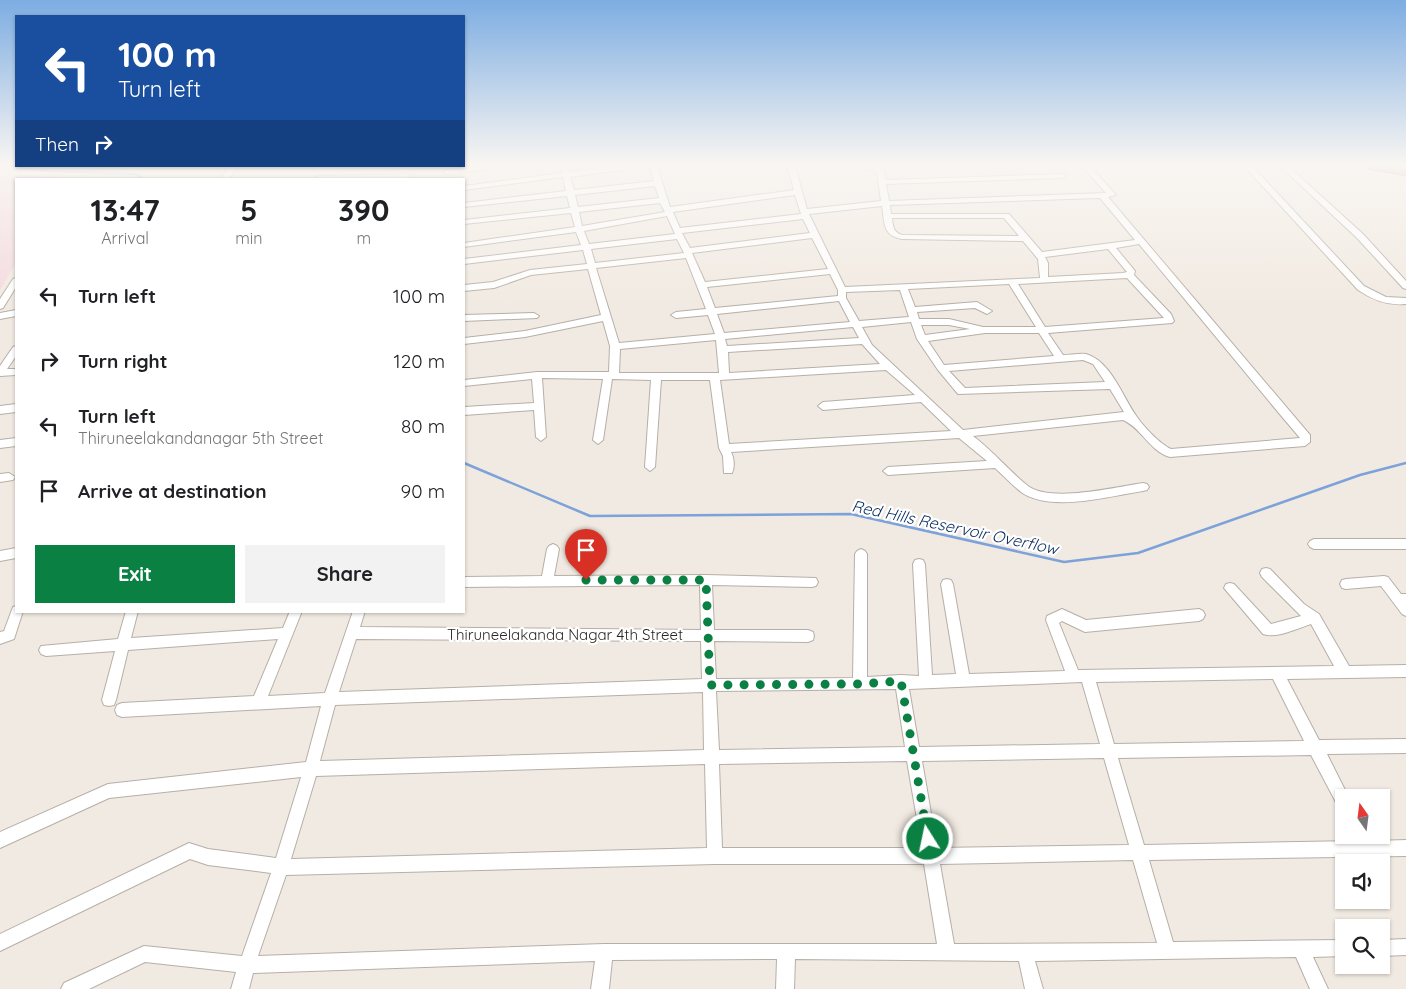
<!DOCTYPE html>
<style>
:root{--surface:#fff;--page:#f2f2f2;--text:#202124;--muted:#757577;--accent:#0b8043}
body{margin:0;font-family:Quicksand,sans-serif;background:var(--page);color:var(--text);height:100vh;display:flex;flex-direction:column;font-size:19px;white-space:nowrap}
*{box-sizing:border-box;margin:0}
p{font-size:16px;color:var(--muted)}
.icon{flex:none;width:28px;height:28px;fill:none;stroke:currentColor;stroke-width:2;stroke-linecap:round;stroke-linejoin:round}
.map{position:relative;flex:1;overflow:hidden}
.side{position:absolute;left:15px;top:178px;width:450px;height:435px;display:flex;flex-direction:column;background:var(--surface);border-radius:0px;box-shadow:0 1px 4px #0004}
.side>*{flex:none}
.top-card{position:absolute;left:15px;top:15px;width:450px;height:152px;border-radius:0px;box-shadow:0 1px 4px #0004;background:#1a4fa0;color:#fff;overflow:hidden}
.needle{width:32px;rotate:346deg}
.fabs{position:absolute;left:1335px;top:789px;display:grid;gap:10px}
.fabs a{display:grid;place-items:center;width:55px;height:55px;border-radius:0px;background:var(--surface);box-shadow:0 1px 4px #0004;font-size:25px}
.pin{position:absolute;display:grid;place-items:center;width:42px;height:42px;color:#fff;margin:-51px -21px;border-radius:50% 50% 50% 0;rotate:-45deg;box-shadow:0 0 5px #0007}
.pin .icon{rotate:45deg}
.me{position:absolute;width:55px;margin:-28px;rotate:350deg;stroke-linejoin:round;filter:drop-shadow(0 0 4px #0008)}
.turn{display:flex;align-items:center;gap:18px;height:105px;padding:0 20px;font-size:22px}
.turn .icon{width:65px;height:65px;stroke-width:2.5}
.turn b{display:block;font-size:35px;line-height:42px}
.then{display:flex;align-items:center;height:48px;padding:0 20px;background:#0003;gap:10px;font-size:19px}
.eta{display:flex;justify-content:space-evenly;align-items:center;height:85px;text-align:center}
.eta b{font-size:30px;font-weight:800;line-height:35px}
.action{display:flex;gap:10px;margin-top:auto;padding:10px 20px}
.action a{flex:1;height:58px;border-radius:0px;background:var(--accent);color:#fff;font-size:20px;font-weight:800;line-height:58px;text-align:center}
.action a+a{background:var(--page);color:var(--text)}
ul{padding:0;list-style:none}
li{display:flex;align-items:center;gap:15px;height:65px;padding:0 20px}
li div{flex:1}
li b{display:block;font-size:19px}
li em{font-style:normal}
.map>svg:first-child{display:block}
.education{fill:#f4dade}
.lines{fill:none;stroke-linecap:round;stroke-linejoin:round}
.stream-far1{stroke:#7ca2d9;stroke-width:2}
.stream{stroke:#7ca2d9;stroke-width:2.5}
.minor-casing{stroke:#b6afa7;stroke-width:2}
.major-casing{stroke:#974b47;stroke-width:2}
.minor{fill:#fff;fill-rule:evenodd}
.major{fill:#e49e9c;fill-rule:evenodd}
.route{stroke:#0b8043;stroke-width:9;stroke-dasharray:0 16.2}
.labels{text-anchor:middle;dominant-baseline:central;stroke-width:4.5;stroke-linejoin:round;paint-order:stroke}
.street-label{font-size:15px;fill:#2a2724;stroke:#fff}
.water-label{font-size:16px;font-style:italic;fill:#062b5c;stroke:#fff}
</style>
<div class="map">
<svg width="1406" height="989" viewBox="0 0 1406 989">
<rect width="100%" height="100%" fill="#f1eae2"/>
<!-- education -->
<path class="education" d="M0,174L103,179H16V263L0,290Z"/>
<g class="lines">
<!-- stream-far1 -->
<path class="stream-far1" d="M7,166L47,171L137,174L143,179"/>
<!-- stream -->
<path class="stream" d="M464,463L590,516L851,514L1064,562L1138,553L1360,475L1406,463"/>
<defs>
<path id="minor" d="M229,166H237L229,179H221Z
M478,166H502L498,168L447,174L443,172L447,170Z
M560,166H568L569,172L617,166H639L635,168L570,177L574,190L654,181L649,166H657L670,207L794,190L787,166H795L807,209L881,201L877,172L871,169H846L843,166H876L884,169L886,180L1063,174L1067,176L1063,178L886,184L889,201L1106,193L1082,166H1090L1116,195L1108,197L1310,435V442L1305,446L1170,457C1149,451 1142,428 1123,420L973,436C993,451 1009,471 1028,486C1051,503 1116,487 1143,483L1147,484L1149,487L1147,490L1143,491C1110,496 1050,513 1021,492C1012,485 1004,476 995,468L888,475L883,471L888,467L987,461L959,438L731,452C734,457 735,467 732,473H724L723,456L719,448L710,380H661L655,467L650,471L645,467L651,380L612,379L603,440L598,444L593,440L603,379L542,378L546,437L541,441L536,437L534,410L464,415V407L534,403L532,379L464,386V380L537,372H609L610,346L603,321L525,337L464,344V338L525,331L601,315L588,269L531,275L494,288L464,291V285L493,282L530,270L587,264L583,250L464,264V259L581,245L576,232L464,247V243L575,227L571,213L464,224V220L570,208L567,196L464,207V203L566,191L563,177L464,190V186L562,173ZM655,186L659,198L578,207L575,195ZM795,195L801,214L680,228L673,212ZM1100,198L1135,240L1042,252L1009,214H891L890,205ZM660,203L665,212L582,226L579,212ZM882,206C885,224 882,235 902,239L1023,241L1038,259L1040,278L845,287L809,214ZM667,216L675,234L589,244L584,231ZM892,218H1004L1019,236L902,235C893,232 893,226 892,218ZM803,219L810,233L690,248L682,233ZM812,238L828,269L705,282L692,253ZM677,239L684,253L595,263L591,249ZM1139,244L1278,412L1300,438L1171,449C1160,444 1144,427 1137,417C1123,398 1111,361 1086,354C1079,353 1070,355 1063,355L1048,333L1172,323L1174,321L1171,314L1134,275L1135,271L1116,248ZM1108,249L1127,272L1123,273L1048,277V263L1045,257ZM686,258L706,309L676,312L671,315L676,318L708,315L715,334L619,343L596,268ZM830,274L838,290V296L715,308L707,287ZM1127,278L1164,318L1045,327L1018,284ZM1009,284L1036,327H983L949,319H919L917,312L975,308L987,314L992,311L977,302L915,307L908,289ZM900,290L909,317L859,321L846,298V292ZM839,301L850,322L724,333L717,314ZM911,322L917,339L938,370L958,394L1110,389L1124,412L963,430L872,345L862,327ZM921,325H949L970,329L925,335ZM853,327L859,338L727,346L725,339ZM985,333H1039L1054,356L944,365L928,341ZM716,340L719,373H619L620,349ZM862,344L880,364L729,373L728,352ZM1083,360L1093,364L1105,382L965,388L949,371ZM886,370L915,395L823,402L818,406L823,410L921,402L951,431L729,444L720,380Z
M1244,166H1252L1364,286L1386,297L1406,298V304C1388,306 1373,300 1358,290Z
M1280,166H1288L1363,234L1406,281V289L1403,288L1357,238Z
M1400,166H1406V170Z
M406,174H409V178H315L319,176Z
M16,278V287L3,308L0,309V299L13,279Z
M16,310V316L0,319V313Z
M534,313L539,316L537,318L464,321V315Z
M16,346V356L7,369H16V375L0,376V366L13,347Z
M16,404V412L0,414V406Z
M16,438V446L0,448V440Z
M9,473L15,477L13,480L0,482V474Z
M1314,539H1406V549H1314L1310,547L1308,544L1310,541Z
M553,544L557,546L559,549L554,576L706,575L816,578L818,582L816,586L812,587L712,585L714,630H808L813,632L814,636L813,640L808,642L714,641L716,679L853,678L855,554L857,551L861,549L865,551L867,554V677L901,675L919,676L913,564L915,560L919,559L923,560L925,564L932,675L956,674L941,584L943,580L947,579L951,580L953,584L969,674L1065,671L1046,620L1047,616L1062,609L1086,620L1199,609L1203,611L1205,615L1203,619L1199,621L1085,632L1062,621L1059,623L1078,670L1334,666L1311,624C1298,628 1277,639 1263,634L1224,588L1226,584L1230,583L1234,584L1271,624L1301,616L1262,577L1260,573L1262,569L1266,568L1270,569L1304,604L1319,614L1349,666L1406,665V677L1287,679L1319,740L1406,739V753L1327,754L1349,798H1344V810L1339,808L1311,755L1118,758L1144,845L1356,841L1353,835H1369L1373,841L1406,840V856L1149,860L1173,942L1344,940V956L1313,957L1328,989H1310L1296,957L1035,961L1043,989H1025L1019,961L795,959L794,989H776L777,959L612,960L609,989H591L595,961L253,973L249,989H231L236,972L145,962L89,989H61L64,983L144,946L242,956L271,873L208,865L190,859L0,951V934L189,843L208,849L276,858L301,777L109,798L0,848V832L108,784L306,762L321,706L122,717L117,715L115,710L117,705L122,703L254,696L278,639L128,650L116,700L114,705L109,706L104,705L102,700L115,651L46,656L41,654L39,650L41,646L118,639L126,611H138L131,638L283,628L290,611H302L268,696L325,693L353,611H365L360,627L701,630L700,585L464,587V577L542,576L547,549L549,546ZM356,639L701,641L702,679L339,692ZM1273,679L1304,741L1114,744L1096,682ZM1082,682L1100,744L919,747L909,689ZM896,689L905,747L719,750L716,691ZM703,692L704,750L320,761L335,705ZM1104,758L1129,845L937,848L922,761ZM907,761L922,848H722L719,764ZM705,764L707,848L291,859L316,776ZM1133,860L1157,943L954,944L940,864ZM715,864H924L937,944H604L258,956L286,875Z
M16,548V558L0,561V551Z
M1384,576L1388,577L1401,594H1406V616L1402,614L1381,586L1346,589L1342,588L1340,584L1342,580L1346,579Z
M16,606V611H23L14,639L0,644V632L4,631L13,607Z
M1406,939V955L1381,956V940Z"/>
<path id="major" d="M1365,166H1389L1406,169V175L1370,169Z"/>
</defs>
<!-- minor casing -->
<use href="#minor" class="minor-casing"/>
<!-- major casing -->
<use href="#major" class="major-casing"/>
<!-- minor -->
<use href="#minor" class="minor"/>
<!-- major -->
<use href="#major" class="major"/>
</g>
<!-- sky -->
<linearGradient id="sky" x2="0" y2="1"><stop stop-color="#7dade2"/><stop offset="0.54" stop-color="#f9f6f2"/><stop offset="1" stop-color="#f9f6f2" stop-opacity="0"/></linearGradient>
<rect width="1406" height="305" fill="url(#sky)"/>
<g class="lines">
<!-- route -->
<path class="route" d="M586,580H706L710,685L860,684L901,681L928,839"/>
</g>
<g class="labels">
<!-- street labels -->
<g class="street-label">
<text x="565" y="634">Thiruneelakanda Nagar 4th Street</text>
</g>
<!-- water labels -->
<g class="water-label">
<text transform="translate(955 527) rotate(12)">Red Hills Reservoir Overflow</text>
</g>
</g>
</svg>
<div class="fabs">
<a><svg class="needle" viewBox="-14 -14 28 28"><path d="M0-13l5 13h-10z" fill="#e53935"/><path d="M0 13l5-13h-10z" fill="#757577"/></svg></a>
<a><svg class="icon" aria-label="sound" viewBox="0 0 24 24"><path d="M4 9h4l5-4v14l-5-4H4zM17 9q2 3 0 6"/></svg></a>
<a><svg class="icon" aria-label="search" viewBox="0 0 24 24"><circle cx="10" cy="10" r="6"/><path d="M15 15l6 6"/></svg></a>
</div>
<div class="pin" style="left:586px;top:580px;background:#d93025"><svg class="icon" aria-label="arrive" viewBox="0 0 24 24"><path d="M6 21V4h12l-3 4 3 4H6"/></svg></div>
<svg class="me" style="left:928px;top:839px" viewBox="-20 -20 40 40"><circle r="17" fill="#0b8043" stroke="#fff" stroke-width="3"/><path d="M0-11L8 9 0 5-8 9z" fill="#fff"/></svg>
<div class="top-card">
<div class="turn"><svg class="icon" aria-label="left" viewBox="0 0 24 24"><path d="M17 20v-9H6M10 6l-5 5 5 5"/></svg><div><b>100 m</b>Turn left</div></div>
<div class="then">Then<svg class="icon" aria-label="right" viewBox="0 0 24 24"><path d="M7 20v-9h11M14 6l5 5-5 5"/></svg></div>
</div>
<section class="side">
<div class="eta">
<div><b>13:47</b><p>Arrival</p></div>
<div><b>5</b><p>min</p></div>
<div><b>390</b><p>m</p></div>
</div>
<ul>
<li><svg class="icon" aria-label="left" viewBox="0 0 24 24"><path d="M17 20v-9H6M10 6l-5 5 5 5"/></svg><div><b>Turn left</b></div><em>100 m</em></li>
<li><svg class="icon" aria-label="right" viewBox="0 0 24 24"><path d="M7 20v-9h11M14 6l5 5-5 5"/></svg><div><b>Turn right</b></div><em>120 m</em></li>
<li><svg class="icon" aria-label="left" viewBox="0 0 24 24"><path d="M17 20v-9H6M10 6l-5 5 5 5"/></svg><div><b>Turn left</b><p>Thiruneelakandanagar 5th Street</p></div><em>80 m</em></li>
<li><svg class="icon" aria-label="arrive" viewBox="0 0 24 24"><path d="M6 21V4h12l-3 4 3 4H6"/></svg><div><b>Arrive at destination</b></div><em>90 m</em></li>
</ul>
<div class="action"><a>Exit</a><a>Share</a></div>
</section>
</div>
